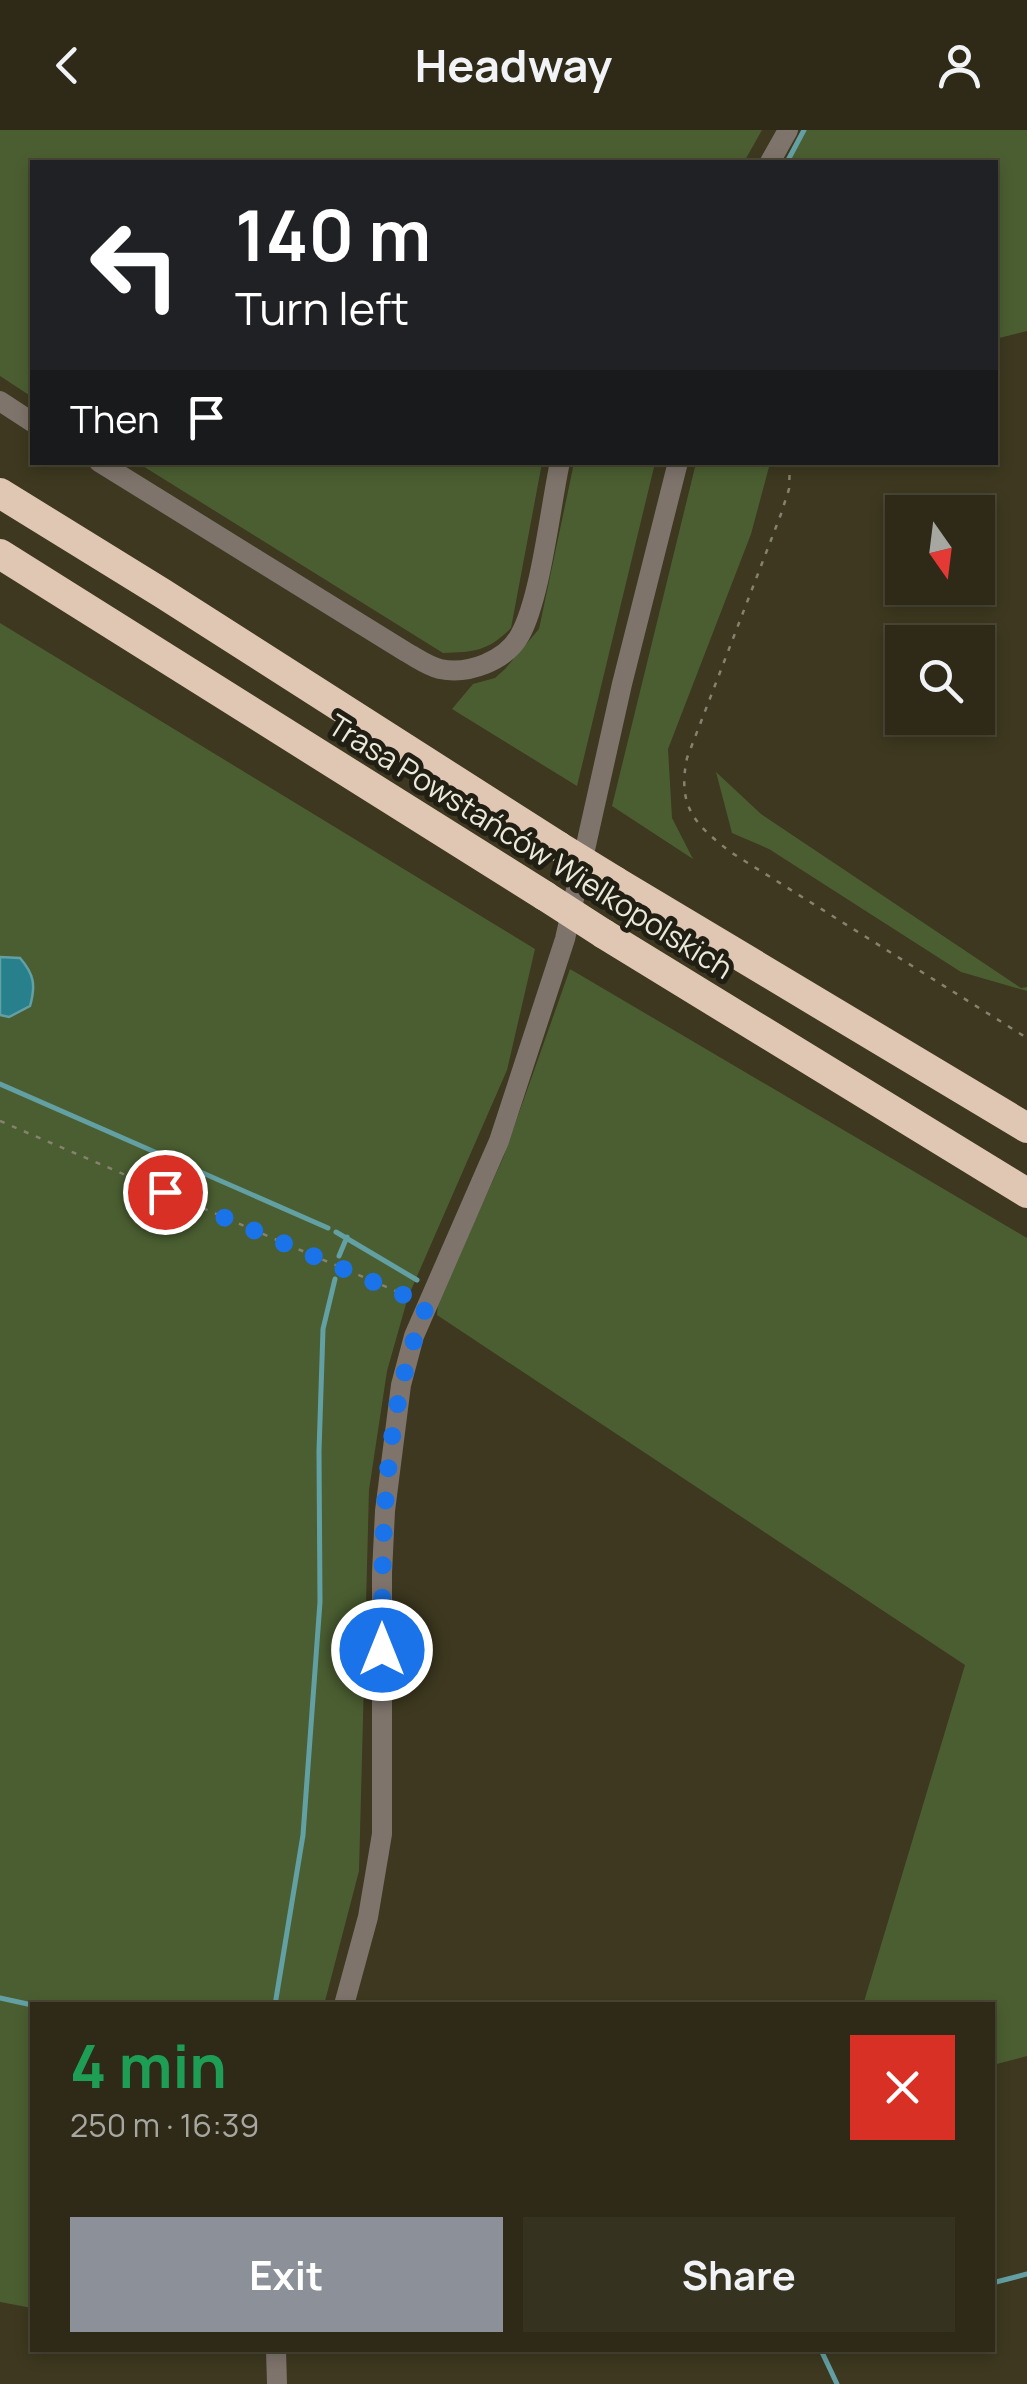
<!DOCTYPE html>
<meta charset="utf-8">
<style>
:root{--surface:#2e2a17;--page:#363220;--text:#f1f3f6;--muted:#a7a7a1;--line:#494636;--accent:#8c9099}
body{margin:0;font-family:Manrope,sans-serif;background:var(--page);color:var(--text);height:100vh;display:flex;flex-direction:column;font-size:38px;white-space:nowrap}
*{box-sizing:border-box;margin:0}
p{font-size:32px;color:var(--muted)}
.icon{flex:none;width:55px;height:55px;fill:none;stroke:currentColor;stroke-width:2;stroke-linecap:round;stroke-linejoin:round}
.map{position:relative;flex:1;overflow:hidden}
.side{position:absolute;left:30px;top:1872px;width:965px;height:350px;display:flex;flex-direction:column;background:var(--surface);border-radius:0px;box-shadow:0 5px 15px #0003,0 0 0 2px var(--line)}
.side>*{flex:none}
.banner{position:absolute;left:30px;top:30px;width:968px;height:305px;border-radius:0px;box-shadow:0 5px 15px #0003,0 0 0 2px var(--line);background:#202124;color:#fff;overflow:hidden}
.needle{width:65px;rotate:166deg}
.controls{position:absolute;left:885px;top:365px;display:grid;gap:20px}
.controls a{display:grid;place-items:center;width:110px;height:110px;border-radius:0px;background:var(--surface);box-shadow:0 5px 15px #0003,0 0 0 2px var(--line);font-size:50px}
.pin{position:absolute;display:grid;place-items:center;width:85px;height:85px;color:#fff;margin:-42px;border:5px solid #fff;border-radius:50%;box-shadow:0 2px 10px #0007}
.me{position:absolute;width:110px;margin:-55px;rotate:0deg;stroke-linejoin:round;filter:drop-shadow(0 0 8px #0008)}
.turn{display:flex;align-items:center;gap:35px;height:210px;padding:0 40px;font-size:45px}
.turn .icon{width:130px;height:130px;stroke-width:2.5}
.turn b{display:block;font-size:70px;line-height:85px}
.then{display:flex;align-items:center;height:95px;padding:0 40px;background:#0003;gap:20px;font-size:38px}
.round{display:grid;place-items:center;flex:none;width:105px;height:105px;border-radius:0px;background:var(--page)}
.headline{display:flex;align-items:center;justify-content:space-between;height:170px;padding:0 40px}
h1{font-size:60px;font-weight:700;line-height:75px;color:#1e9e55}
.button{display:flex;gap:20px;margin-top:auto;padding:20px 40px}
.button a{flex:1;height:115px;border-radius:0px;background:var(--accent);color:#fff;font-size:40px;font-weight:700;line-height:115px;text-align:center}
.button a+a{background:var(--page);color:var(--text)}
header{display:flex;justify-content:space-between;align-items:center;height:130px;padding:0 40px;background:var(--surface);font-size:45px;font-weight:700}
.map>svg:first-child{display:block}
.green{fill:#4b5e31}
.water{fill:#28808d;stroke:#63a0a4;stroke-width:2.5}
.lines{fill:none;stroke-linecap:round;stroke-linejoin:round}
.stream{stroke:#63a0a4;stroke-width:5}
.path{stroke:#86826e;stroke-width:2.5;stroke-dasharray:5 8;stroke-linecap:butt}
.minor{stroke:#7e746c;stroke-width:20}
.highway{stroke:#e0c7b3;stroke-width:30}
.highway-bridge{stroke:#e0c7b3;stroke-width:30}
.route{stroke:#1a73e8;stroke-width:18;stroke-dasharray:0 32.4}
.labels{text-anchor:middle;dominant-baseline:central;stroke-width:10;stroke-linejoin:round;paint-order:stroke}
.street-label{font-size:30px;fill:#ece9db;stroke:#211f14}
</style>
<header><svg class="icon" aria-label="back" viewBox="0 0 24 24"><path d="M15 5l-7 7 7 7"/></svg>Headway<svg class="icon" aria-label="person" viewBox="0 0 24 24"><circle cx="12" cy="8" r="4"/><path d="M4 21q1-7 8-7t8 7"/></svg></header>
<div class="map">
<svg width="1027" height="2254" viewBox="0 0 1027 2254">
<rect width="100%" height="100%" fill="#3d381f"/>
<!-- green -->
<path class="green" d="M0,0H762L744,32H32V267L0,246Z
M804,0H1027V201L995,209V32H787Z
M138,333H542L511,498C488,521 475,522 443,523Z
M574,333H655L577,656L452,579L473,554L495,548L505,539L539,499Z
M696,333H768L769,337L751,404L668,619L672,688L693,729L612,676Z
M0,493L535,819L507,940L408,1167L387,1241L369,1360L359,1741L324,1875H32V2178L0,2172Z
M716,642L761,684L1021,858L1027,857V861L961,842L769,719L732,703Z
M570,839L1027,1108V1926L993,1935L992,1875H863L965,1535L437,1185L438,1172L503,1028Z"/>
<!-- water -->
<path class="water" d="M0,827L20,828C34,844 36,855 30,876L9,887L0,885Z"/>
<g class="lines">
<!-- stream -->
<path class="stream" d="M787,32L804,0
M0,954L328,1098
M336,1102L417,1150
M339,1126L347,1107
M0,1868L32,1875
M275,1875L303,1705L320,1472L319,1321L323,1199L335,1149
M992,2153L1027,2144
M821,2220L837,2254"/>
<!-- path -->
<path class="path" d="M790,332L789,359L781,384L687,628C677,677 695,695 732,723L1027,908
M0,991L412,1168"/>
<!-- minor -->
<path class="minor" d="M770,32L788,0
M0,271L32,292
M99,332L406,522C417,528 428,536 440,539C468,545 506,531 520,505C541,467 550,378 560,332
M344,1875L368,1787L382,1704V1443L385,1381L401,1255L414,1206L499,1011L565,809L622,554L678,332
M276,2220L277,2254"/>
<!-- highway -->
<path class="highway" d="M0,363L162,463L558,716
M0,424L545,766
M615,751L1027,998
M604,804L1027,1063"/>
<!-- highway-bridge -->
<path class="highway-bridge" d="M558,716L615,751
M545,766L604,804"/>
</g>
<g class="lines">
<!-- route -->
<path class="route" d="M165,1062L427,1175C382,1283 382,1404 382,1520"/>
</g>
<g class="labels">
<!-- street labels -->
<g class="street-label">
<text transform="translate(531 716) rotate(32)">Trasa Powstańców Wielkopolskich</text>
</g>
</g>
</svg>
<div class="controls">
<a><svg class="needle" viewBox="-14 -14 28 28"><path d="M0-13l5 13h-10z" fill="#e53935"/><path d="M0 13l5-13h-10z" fill="#a7a7a1"/></svg></a>
<a><svg class="icon" aria-label="search" viewBox="0 0 24 24"><circle cx="10" cy="10" r="6"/><path d="M15 15l6 6"/></svg></a>
</div>
<div class="pin" style="left:165px;top:1062px;background:#d93025"><svg class="icon" aria-label="arrive" viewBox="0 0 24 24"><path d="M6 21V4h12l-3 4 3 4H6"/></svg></div>
<svg class="me" style="left:382px;top:1520px" viewBox="-20 -20 40 40"><circle r="17" fill="#1a73e8" stroke="#fff" stroke-width="3"/><path d="M0-11L8 9 0 5-8 9z" fill="#fff"/></svg>
<div class="banner">
<div class="turn"><svg class="icon" aria-label="left" viewBox="0 0 24 24"><path d="M17 20v-9H6M10 6l-5 5 5 5"/></svg><div><b>140 m</b>Turn left</div></div>
<div class="then">Then<svg class="icon" aria-label="arrive" viewBox="0 0 24 24"><path d="M6 21V4h12l-3 4 3 4H6"/></svg></div>
</div>
<section class="side">
<div class="headline"><div><h1>4 min</h1><p>250 m · 16:39</p></div><a class="round" style="background:#d93025;color:#fff"><svg class="icon" aria-label="close" viewBox="0 0 24 24"><path d="M6 6l12 12M18 6L6 18"/></svg></a></div>
<div class="button"><a>Exit</a><a>Share</a></div>
</section>
</div>
